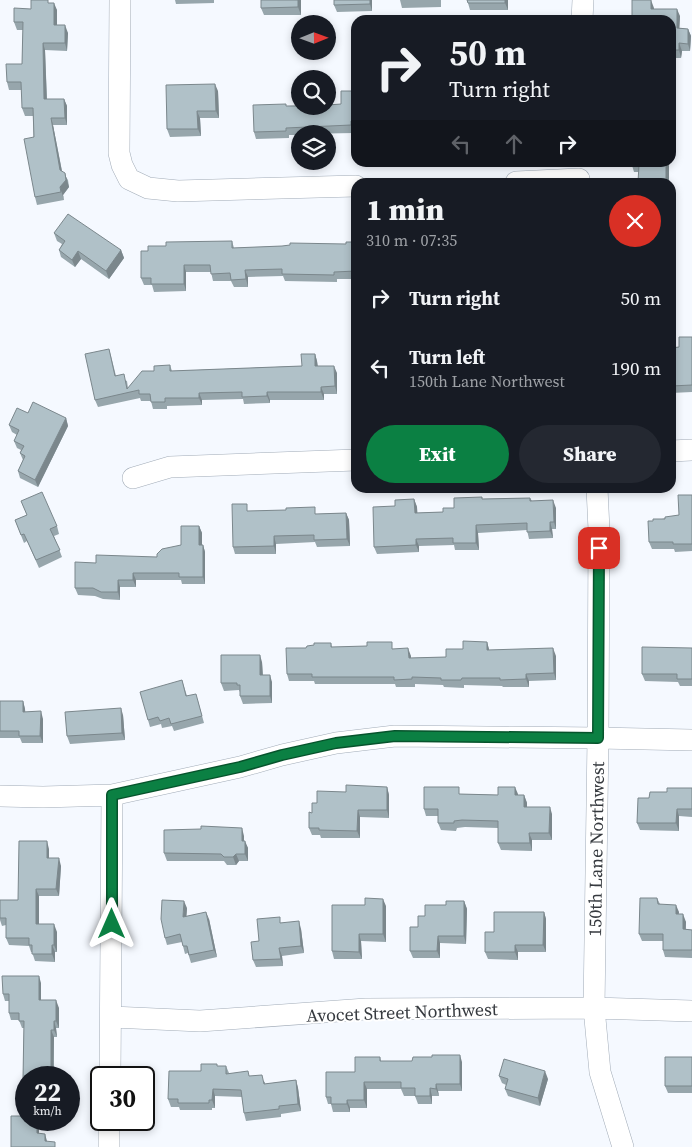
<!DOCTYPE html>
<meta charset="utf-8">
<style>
:root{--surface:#171b24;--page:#242831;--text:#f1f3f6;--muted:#9ea1a6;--accent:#0b8043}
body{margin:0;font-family:"Source Serif 4",serif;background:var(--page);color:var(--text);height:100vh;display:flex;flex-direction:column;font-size:19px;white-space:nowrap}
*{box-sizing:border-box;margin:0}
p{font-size:16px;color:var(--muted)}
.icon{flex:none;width:28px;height:28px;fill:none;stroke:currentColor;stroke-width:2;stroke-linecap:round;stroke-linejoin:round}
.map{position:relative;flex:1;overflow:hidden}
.sheet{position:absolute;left:351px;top:178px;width:325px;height:315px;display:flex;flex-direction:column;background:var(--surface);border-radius:15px;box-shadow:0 2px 8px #0003}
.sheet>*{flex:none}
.hud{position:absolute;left:351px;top:15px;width:325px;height:152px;border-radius:15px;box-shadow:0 2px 8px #0003;background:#171b24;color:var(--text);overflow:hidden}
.needle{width:32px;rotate:89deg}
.controls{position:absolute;left:291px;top:15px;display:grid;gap:10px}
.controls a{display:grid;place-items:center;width:45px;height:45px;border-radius:50%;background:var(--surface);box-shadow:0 2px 8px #0003;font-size:25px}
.speed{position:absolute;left:15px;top:1066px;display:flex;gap:10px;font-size:25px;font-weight:700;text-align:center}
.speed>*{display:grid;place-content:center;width:65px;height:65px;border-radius:50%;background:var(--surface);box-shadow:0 2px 8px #0003;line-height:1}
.speed small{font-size:12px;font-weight:400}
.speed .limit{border:2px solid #111;border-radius:8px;background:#fff;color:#111}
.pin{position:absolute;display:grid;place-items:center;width:42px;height:42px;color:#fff;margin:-21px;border-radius:10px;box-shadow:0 2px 8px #0006}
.me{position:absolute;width:55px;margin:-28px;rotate:0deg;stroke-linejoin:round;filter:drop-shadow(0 0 4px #0008)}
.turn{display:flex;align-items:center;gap:18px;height:105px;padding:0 15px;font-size:22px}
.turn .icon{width:65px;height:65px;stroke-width:2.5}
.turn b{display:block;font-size:35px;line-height:42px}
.lanes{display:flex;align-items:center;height:48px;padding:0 15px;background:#0003;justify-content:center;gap:25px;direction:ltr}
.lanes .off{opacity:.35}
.round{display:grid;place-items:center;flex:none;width:52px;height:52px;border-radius:26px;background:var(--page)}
.overview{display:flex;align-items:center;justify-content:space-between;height:85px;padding:0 15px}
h1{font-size:30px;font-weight:800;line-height:38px}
.cta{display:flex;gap:10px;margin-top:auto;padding:10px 15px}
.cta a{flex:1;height:58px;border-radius:30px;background:var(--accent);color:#fff;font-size:20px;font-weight:800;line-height:58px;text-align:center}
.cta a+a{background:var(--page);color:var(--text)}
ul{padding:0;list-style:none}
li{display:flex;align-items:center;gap:15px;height:70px;padding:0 15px}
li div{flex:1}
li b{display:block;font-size:19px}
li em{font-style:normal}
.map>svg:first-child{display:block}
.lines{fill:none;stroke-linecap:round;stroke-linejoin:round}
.minor-casing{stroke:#a2acb8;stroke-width:22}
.minor{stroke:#fff;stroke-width:21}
.wall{fill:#97a6ac}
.shaded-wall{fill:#7b878c}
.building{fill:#b0c1c8;stroke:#7b878c}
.route-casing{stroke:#07532c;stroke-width:12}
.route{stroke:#0b8043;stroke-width:9}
.labels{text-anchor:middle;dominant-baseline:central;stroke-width:4;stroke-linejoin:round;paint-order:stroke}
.street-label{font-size:18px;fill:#363a3f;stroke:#fff}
</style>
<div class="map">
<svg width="692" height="1147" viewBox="0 0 692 1147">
<rect width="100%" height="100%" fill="#f5f9ff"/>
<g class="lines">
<defs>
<path id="minor" d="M120,0L119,153L122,165L129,179L148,188L178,191L356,186
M582,20L583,0
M516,182L579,179
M671,451L692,450
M133,478L170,467L356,460
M597,488L599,530L598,738L594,1008L600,1072L623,1147
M0,796L43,797L112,795L240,767L282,755L336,743L395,736L598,738L692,740
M112,1017L200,1021L366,1009L594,1008L692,1011
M110,1078L112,795
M109,1147V1120"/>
</defs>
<!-- minor casing -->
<use href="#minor" class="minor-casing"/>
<!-- minor -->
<use href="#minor" class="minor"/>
</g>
<!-- wall -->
<path class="wall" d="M175,0H214V3L176,4Z
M301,0V15H264L261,8Z
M334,0H372V11L337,12L334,5Z
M400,0H441V7L402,8Z
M467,0H508V10H470L468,3Z
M50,3L57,10V25L68,33L67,51L45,50L47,99H64L67,106V125H53L62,171L68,180L69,187L63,195L64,200L37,205L35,197L33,116H25L22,108V90H9L7,82L22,64L23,30H17L14,22L31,9Z
M654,8V9L680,16L679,28L688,29L691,36L690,51H682L681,58H671V20H632Z
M218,91L219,118H200L201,136L170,137L167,129Z
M356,91V128L354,129V133L300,134V135H289V138L256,139L254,132L287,106L341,104Z
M631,162H669V182H639V172H634Z
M54,233L121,250L124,258L109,279L81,259L75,267L61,257L59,250L62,244L57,241Z
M232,241L234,248L346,244L356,242V279H337V282L285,281L283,276L248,277V287H234L231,281H213L211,272H186V291L154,292L152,285H144L141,278L148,251L166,246Z
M692,337V392L671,393V348L679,347Z
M109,349L111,356L116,376L127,381L128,388L154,371L170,365L172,371L302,366L315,354L317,361L318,366L337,373V394H324V400H270V403L244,404L243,399L202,400V405L167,406V409H153L151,401H141L140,398L98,407L95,400Z
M28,413L66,418L68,426L38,487L20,478L18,471L23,460L20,453L21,450L17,448L14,441L17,435L12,432L9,425Z
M692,495V551L675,552L674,549H652L649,542L653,521L679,515Z
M530,498L532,501L556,508V529H552L553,538L529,539L527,530L478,533L479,550H455L454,545L419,546V552L377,554L374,547L395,506L414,499L417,507V513L443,512L454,508L483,499Z
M21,501L57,526L59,534L54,536L62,557L39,568L27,541L24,543L15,520L27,515Z
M250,511L318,514L346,513L349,520L350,546L317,547L315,542L276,544V554H235L233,547Z
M199,526L202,533V545H203L205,552V584H182L181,580H136V587H120V600L103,599L95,596L78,595L75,588L96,563L157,557L181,545Z
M487,642L489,650L556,656V680L529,681V687H503L502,686L464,685V688L444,687L443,685L415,684V687H396L395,684H315L314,681H289L287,674L306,648L314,645L331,643L332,647L394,649L411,656V658L446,657L463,649Z
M692,648V686H680L678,682L645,681L642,674Z
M262,662L263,675L272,682V703L243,704L240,696V692L239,690L224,691L221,683Z
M182,680L187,696L198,701L204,723L174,731L172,726L162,728L161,724L150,727L148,720Z
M0,701H23L25,709V712L43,719V743H22L20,738H0Z
M123,715L125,740L70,744L67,736Z
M387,787L389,795V818L360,817V838H321L320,835H312L309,828L312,813L317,803L346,792Z
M692,788V817L679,816V831L640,830L637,823L649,798L667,792Z
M462,794L498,795L518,794V795H524L527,803V807L552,814V840H532V851L501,850L498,843V828L465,827L457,828L456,831L441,830L438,823V816H426L424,809Z
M244,836V841L248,848V861H239L236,865H227L224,861H167L164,853Z
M49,849V858L61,866L59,896H39V924L57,932V952H55V962L35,961L32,952H31L29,946L9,945L6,938V925L2,926L0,920V900H18Z
M657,898L660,904L679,912L678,914L686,922V929L692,930V958L665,957L663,950V941H642L639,934Z
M464,901L467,909L466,944L440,943V958H413L410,951L418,927L425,916L446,905Z
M386,906V942L361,941L362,959H334L332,951Z
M187,908L186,916L209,919L217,957L191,963L188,953L185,954L182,942L167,945L165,938Z
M544,912L546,919V952H518V960L488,959L485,952L494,932Z
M282,923L301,929L304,953L282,956L283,966L256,967L253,960L259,941Z
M41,983V1000L59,1008V1028H56L57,1037H54V1074L56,1078H26V1101V1086L23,1078L24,1028H22L19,1020H11L9,1013V1001H5L3,994Z
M380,1057L381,1061L462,1062V1091H438L439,1096H432V1104H418L415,1096H404L401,1089H367V1108H350V1112H333L331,1104H328L326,1097L355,1072Z
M692,1057V1093H668L665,1086Z
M218,1066H226L229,1073L250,1076L265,1082V1084L296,1080L298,1088L301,1111L281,1114V1117L246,1121L244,1113L242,1097L215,1096V1108H212V1110H180L179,1107H171L168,1099Z
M499,1076L548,1079L540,1106L508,1096L505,1089L506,1085L502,1083Z"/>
<!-- shaded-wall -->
<path class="shaded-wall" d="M298,0H301V15L298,7Z
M370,0H372V11L370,4Z
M505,0H508V10L505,3Z
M651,0L654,8V16L651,9Z
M54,3L57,10V33L54,25Z
M677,9L680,16L679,36L677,28Z
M65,25L68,33L67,51L65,43Z
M688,29L691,36L690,51L688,44Z
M43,43L45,50L47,106L44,99Z
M679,43L682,51L681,58L679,50Z
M215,84L218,91L219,118L216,111Z
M64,99L67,106V125L65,118Z
M197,111L200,118L201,136L198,129Z
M51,118L53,125L63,177L60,170Z
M351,121L354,129V133L351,125Z
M666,162H669V182H666Z
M65,173L69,187L63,195L64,200L60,187Z
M121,250L124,258L109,279L106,271Z
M78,251L81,259L75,267L72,260Z
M184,265L186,272V291L184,284Z
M245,270L248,277V287L246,279Z
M315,354L317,361L318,374L315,366Z
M334,366L337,373V394L335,386Z
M321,387L324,394V400L321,392Z
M267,392L270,400V403L267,396Z
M199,393L202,400V405L199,398Z
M66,418L68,426L38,487L35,480Z
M414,499L417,507L418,520L415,513Z
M553,500L556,508V529L554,522Z
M346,513L349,520L350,546L347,539Z
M550,522L552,529L553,538L550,531Z
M476,525L478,533L479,550L476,543Z
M199,526L202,533V553L199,545Z
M274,536L276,544V554L274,546Z
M416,539L419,546V552L416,545Z
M203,545L205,552V584L203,577Z
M133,573L136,580V587L133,580Z
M118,580L120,587V600L118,592Z
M487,642L489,649V657L487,650Z
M408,648L411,656V665L409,658Z
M553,648L556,656V680L554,673Z
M260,655L262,662L263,682L260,675Z
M526,674L529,681V687L526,679Z
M270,675L272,682V703L270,696Z
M23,701L25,709L26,719L23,712Z
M121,708L123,715L125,740L122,733Z
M41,711L43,719V743L40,736Z
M387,787L389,795V818L387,810Z
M515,787L518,794V803L515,795Z
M524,795L527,803V814L524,807Z
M550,807L552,814V840L549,833Z
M677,809L679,816V831L676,823Z
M358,810L360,817V838L357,831Z
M242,828L244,836V848L242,841Z
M529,833L532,840V851L530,843Z
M47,841L49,849V865L47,858Z
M245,841L248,848V861L245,854Z
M236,854L239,861L236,865L233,857Z
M59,858L61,866L59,896L56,889Z
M36,889L39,896V932L36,924Z
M383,899L386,906V942L383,934Z
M184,901L187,908L186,924L183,917Z
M464,901L467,909L466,944L464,936Z
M676,905L679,912L678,921L676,914Z
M206,912L209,919L217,957L214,950Z
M544,912L546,919V952L543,945Z
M683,914L686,922L685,937L683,929Z
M299,921L301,929L304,953L301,946Z
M54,924L57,932V952L54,945Z
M359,934L361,941L362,959L359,952Z
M438,936L440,943V958L437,951Z
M52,945L55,952V962L52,954Z
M515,945L518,952V960L515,952Z
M279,948L282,956L283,966L281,959Z
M39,976L41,983V1008L39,1000Z
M56,1000L59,1008V1028L56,1021Z
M54,1021L56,1028L57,1037L54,1030Z
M51,1030L54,1037L53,1078L51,1074Z
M460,1055L462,1062V1091L460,1084Z
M545,1071L548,1079L540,1106L538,1098Z
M296,1080L298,1088L301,1111L298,1104Z
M364,1082L367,1089V1108L364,1100Z
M436,1084L438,1091L439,1096L436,1089Z
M430,1088L432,1096V1104L430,1096Z
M213,1089L215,1096V1108L212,1100Z
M347,1100L350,1108V1112L347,1104Z
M37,1120H38L39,1124V1141L37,1133Z
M45,1134L47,1141V1147L45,1141Z"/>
<!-- building -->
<path class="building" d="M31,0H48V3H54V25H65V43H43L44,99H64L65,118H51L60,170L65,173L66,180L60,187L61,192L35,197L24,139L34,137L33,108H22L21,82H7L6,64H22L23,22H14V8L31,9Z
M261,0H298V7L261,8Z
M334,0H370V4L334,5Z
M467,0H505V3H468Z
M632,0H651V9H677V28L688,29V44L679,43V50H671V20H632Z
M215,84L216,111H197L198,129H167L166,85Z
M341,91H356V121H351V125L286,128V131L254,132L253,105L286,104V106H328V105L341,104Z
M631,162H666V182H638L639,165H631Z
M68,214L121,250L106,271L78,251L72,260L59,250L65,241L54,233Z
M232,241V248L282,246L290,245V243L346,244V242H356V271L334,272V275L282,274V269L245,270L246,279L231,280L230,273L211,274L210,265H184V284H151V278H141V251H148V246H166V242Z
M679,337H692V385L671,386V348L679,347Z
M109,349L115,376L124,374L127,389L142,371H154V366L170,365V371L302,366L301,354H315V366H334L335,386L321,387V392H267V396L242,397V392L199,393V398H165V402H151L150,394H139V390L95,400L85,354Z
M33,402L66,418L35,480L18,471L25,456L20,453L24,446L14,441L19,430L9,425L17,408L28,413Z
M42,492L57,526L50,529L60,550L36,560L24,534L21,535L15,520L27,515L21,501Z
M678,495H692V544H673V542H649L648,521H653V519H665V517L679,515Z
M482,497V499L530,498V501L553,500L554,522H550V531L527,532V523L476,525V543H453V538L416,539V545L374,547L373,507L395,506V500L414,499L415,513L443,512V508H454V498Z
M232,504H247V511L286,510V508L315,507V514L346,513L347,539L314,540V535L274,536V546L233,547Z
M181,526H199V545H203V577H179V573H133V580H118V592H101L93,588H75V562L96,563V555L157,557V554L162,549L181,545Z
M463,641L487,642V650L553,648L554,673L526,674V679L500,680V678H462L461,680H441V678L412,677V679L394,680V677H312V674H287L286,648H306L307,646L314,645V643H331V647L367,646V642H392V649L408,648L409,658L446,657V649H463Z
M642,647L692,648V679H677V674H642Z
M221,655H260V675H270V696H240V685H237V683H221Z
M182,680L186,696L196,694L202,716L171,724L169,718L160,721L158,717L148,720L140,692Z
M0,701H23V712L41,711L40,736H19V731H0Z
M121,708L122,733L67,736L65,712Z
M346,785L387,787V810H358L357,831L319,830V828H309V812L312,813V803H317V791L346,792Z
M424,787H459V794L498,795V787H515V795H524V807H550L549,833H529L530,843H498V821L462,820L454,821V823H438V809H424Z
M667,788H692V809H677L676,823H637L638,798H649L650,792H667Z
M201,826L242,828V841H245V854H236L233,857H224L221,854L164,853V830L201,829Z
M19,841H47V858H59L56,889H36V924H54V945H52V954H32V945H29V938H6V918H0V900H18Z
M365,898L383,899V934H359V952L332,951V905H365Z
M640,898H657L658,904L676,905V914H683V929L692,930V950H663V934H639Z
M162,900L184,901L183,917L206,912L214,950L189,955L187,946H183L180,934L165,938L161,919Z
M446,901H464V936H438L437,951H410V927H418V916H425V905H446Z
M494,912H544L543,945H515V952H485V932H494Z
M280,917V923L299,921L301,946L279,948L281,959L253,960L251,942L259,941L257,919Z
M2,976H39V1000H56V1021H54V1030H51V1074H54V1078H26V1100V1078H23L24,1021H19V1013H9V994H3Z
M432,1055H460V1084H436V1089L430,1088V1096H415V1088H401V1082H364V1100H347V1104H331V1097H326V1072H355V1057H380V1061H412L413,1057H432Z
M665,1057H692V1086H665Z
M504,1059L545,1071L538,1098L505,1089L508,1079L499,1076Z
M201,1064H217V1066H226V1074L248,1071L249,1076L262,1075L264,1084L296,1080L298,1104L279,1106V1109L244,1113L241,1090L213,1089L212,1100H209V1103H178V1099H168L169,1071H201Z
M11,1116H26V1120H37V1133L45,1134V1141L55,1142V1147H11Z"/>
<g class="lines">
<defs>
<path id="route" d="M112,924V795L240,767L282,755L336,743L395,736L598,738L599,548"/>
</defs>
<!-- route casing -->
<use href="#route" class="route-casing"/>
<!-- route -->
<use href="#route" class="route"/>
</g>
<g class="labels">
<!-- street labels -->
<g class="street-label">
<text transform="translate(596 849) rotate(-89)">150th Lane Northwest</text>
<text transform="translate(402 1012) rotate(-2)">Avocet Street Northwest</text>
</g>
</g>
</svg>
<div class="controls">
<a><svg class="needle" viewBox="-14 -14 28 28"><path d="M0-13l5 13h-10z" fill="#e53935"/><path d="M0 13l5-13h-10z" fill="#9ea1a6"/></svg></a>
<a><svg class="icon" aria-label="search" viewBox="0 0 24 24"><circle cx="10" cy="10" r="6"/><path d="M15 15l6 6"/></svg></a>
<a><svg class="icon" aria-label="layers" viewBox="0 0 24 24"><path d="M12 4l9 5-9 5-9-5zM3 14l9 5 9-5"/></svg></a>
</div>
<div class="speed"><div>22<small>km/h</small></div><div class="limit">30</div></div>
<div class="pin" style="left:599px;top:548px;background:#d93025"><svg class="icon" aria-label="arrive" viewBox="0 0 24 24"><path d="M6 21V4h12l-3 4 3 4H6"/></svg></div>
<svg class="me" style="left:112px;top:924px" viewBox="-20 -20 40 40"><path d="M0-17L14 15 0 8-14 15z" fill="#0b8043" stroke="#fff" stroke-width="4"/></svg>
<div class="hud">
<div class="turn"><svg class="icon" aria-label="right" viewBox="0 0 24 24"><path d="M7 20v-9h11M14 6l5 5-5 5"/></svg><div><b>50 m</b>Turn right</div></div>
<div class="lanes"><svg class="icon off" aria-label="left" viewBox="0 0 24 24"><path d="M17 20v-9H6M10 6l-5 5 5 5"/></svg><svg class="icon off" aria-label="ahead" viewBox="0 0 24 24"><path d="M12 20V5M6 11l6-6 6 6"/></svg><svg class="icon" aria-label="right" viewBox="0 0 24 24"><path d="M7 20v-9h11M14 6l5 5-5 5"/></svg></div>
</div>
<section class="sheet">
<div class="overview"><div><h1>1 min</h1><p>310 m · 07:35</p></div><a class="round" style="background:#d93025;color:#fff"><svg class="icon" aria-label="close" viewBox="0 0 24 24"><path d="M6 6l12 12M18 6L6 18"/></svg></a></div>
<ul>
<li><svg class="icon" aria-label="right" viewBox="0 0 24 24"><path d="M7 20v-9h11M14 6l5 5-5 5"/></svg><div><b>Turn right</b></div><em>50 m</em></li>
<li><svg class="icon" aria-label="left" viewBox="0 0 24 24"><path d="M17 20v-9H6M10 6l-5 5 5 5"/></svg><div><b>Turn left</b><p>150th Lane Northwest</p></div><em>190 m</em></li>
</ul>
<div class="cta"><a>Exit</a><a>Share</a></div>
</section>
</div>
